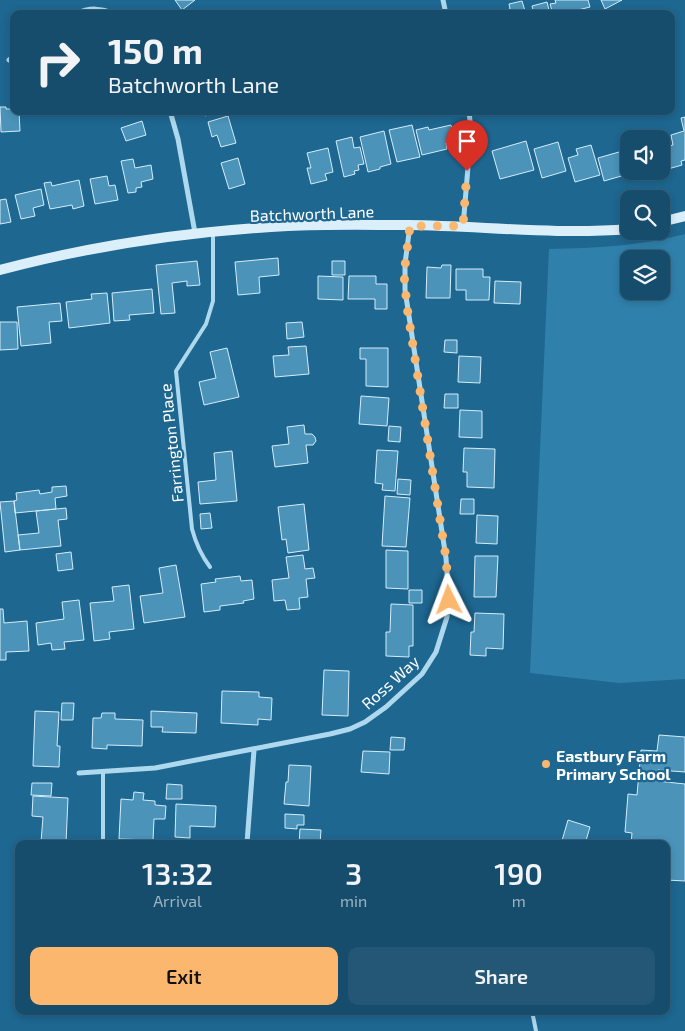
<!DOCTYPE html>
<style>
:root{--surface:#164d6d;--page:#235775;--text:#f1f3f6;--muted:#9eb4c2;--line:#356480;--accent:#fcb76e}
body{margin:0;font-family:"Exo 2",sans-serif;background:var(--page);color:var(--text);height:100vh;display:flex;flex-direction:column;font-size:19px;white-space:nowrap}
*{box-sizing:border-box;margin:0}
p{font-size:16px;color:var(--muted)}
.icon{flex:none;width:28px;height:28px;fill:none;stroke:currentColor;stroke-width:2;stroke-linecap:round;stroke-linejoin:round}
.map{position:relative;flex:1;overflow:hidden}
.side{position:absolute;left:15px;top:840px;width:655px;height:175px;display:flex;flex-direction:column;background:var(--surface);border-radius:10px;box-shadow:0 2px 8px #0003,0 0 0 1px var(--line)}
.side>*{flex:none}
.top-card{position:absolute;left:10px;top:10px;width:665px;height:105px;border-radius:10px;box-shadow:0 2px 8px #0003,0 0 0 1px var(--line);background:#164d6d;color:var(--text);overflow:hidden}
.fabs{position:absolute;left:620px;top:130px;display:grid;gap:10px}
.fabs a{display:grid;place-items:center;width:50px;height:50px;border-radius:10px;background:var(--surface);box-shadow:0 2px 8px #0003,0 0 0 1px var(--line);font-size:25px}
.pin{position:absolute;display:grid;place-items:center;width:42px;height:42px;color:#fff;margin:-51px -21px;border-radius:50% 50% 50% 0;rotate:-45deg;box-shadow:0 0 5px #0007}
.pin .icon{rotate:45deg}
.me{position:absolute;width:55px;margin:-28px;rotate:357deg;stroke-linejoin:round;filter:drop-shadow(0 0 4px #0008)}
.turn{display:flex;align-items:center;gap:18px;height:105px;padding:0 15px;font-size:22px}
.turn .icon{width:65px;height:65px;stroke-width:2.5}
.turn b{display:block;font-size:35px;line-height:42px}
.eta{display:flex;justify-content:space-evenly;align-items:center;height:85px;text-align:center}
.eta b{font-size:30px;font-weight:600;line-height:35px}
.action{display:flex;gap:10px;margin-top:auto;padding:10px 15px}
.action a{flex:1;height:58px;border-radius:10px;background:var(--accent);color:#111;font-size:20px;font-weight:600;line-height:58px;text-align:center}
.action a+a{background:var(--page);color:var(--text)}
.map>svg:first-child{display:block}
.green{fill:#2f81ac;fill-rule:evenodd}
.building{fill:#4b93b9;stroke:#d4edfa}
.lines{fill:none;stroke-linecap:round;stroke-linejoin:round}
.lane{stroke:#aed8ee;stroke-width:4}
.street{stroke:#aed8ee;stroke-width:5}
.secondary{stroke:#dbeffa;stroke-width:10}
.route{stroke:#fcb76e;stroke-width:9;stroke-dasharray:0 16.2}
.poi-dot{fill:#fcb76e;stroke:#1e6791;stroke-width:2}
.labels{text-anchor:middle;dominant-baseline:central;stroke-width:4.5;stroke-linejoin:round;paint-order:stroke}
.street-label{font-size:16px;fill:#fff;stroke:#1e6791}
.poi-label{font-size:16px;font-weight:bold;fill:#fff;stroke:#1e6791;text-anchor:start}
</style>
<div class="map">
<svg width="685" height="1031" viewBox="0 0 685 1031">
<rect width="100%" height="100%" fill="#1e6791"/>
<!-- green -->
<path class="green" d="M685,234V679L619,683L530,673L549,249C595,248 641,246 685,234ZM629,259H661V291H629Z"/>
<!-- building -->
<path class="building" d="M175,0H195L182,10Z
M555,0H588L590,7L562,14H553L550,4L556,3Z
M601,0H622L605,9Z
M522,1L525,11L529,10L530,14H492L510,9L509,4Z
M547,2L550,14H534L532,6Z
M0,107H6V109H14V111H19L20,131L1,132Z
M203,111H221L205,116Z
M228,116L236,143L221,147L217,135L212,137L208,122Z
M685,117V160L681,161L682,165L668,169L662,148L673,145L671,135L684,131L681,118Z
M142,121L146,135L126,141L121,128Z
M412,125L420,157L397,162L389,130Z
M451,125L455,141L446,143L447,149L422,155L416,130L428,127L429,130Z
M384,131L391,164L380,167V169L368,172L360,137Z
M352,137L354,148L360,147L364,164L358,165L359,170L354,171L355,174L344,177L336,141Z
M526,141L534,170L500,179L492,151Z
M558,142L566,171L542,178L534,149Z
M591,145L600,175L575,182L568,158L578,155L576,149Z
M328,148L333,172L325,174L327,180L311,184L307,168H311L307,153Z
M626,150L629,160V171L632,173L604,181L598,158Z
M238,158L245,184L229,189L221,163Z
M133,159L135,168L151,165L153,179L141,182L142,187L136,188V192L128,193L121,161Z
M661,170L662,171L651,174V177L640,180L637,171H661Z
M107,176L109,186L115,185L118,200L95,204L90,179Z
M79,180L84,206L73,209L72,205L50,209L44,183L51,182L52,186Z
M41,189L44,205L33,208L35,216L21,219L15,195Z
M6,199L11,222L0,224V200Z
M278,258L279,275L259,277L260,293L238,295L235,262Z
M197,261L200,285L187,286V281L172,283L175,313L161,314L156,265Z
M332,261H345V275H332Z
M442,265H451L450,298H426L427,267L441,268Z
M456,269H483V277H490L489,300H466V290H456Z
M318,276L343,277V300L318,299Z
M349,276H376V284H387V309H375V299H348Z
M495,281L521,282L520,304L494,303Z
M152,289L154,313L129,315L130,320L114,321L112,293Z
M107,293L110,323L69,328L66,302L92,299L91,294Z
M60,303L62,321L49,322L51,343L21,346L17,307Z
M0,322H17L18,349L0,350Z
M302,322L304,337L287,339L286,323Z
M445,340H457V353L444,352Z
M306,346L309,374L275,377L273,356L289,355L288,347Z
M227,348L239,397L204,405L199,382L216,378L210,352Z
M360,348H388V387L366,386V359H360Z
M459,356L481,357L480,383L458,382Z
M445,394H458V408H444Z
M361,396L389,398L387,426L359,424Z
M460,410L482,411V438L459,437Z
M304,425L305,434H312L315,437L316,441L313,445H306L308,463L275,467L272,446L289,444L287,427Z
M389,426L401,427L400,442L388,441Z
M464,448L495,449L494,488L467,487V472H463Z
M377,450L398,451L395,491L382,490L383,484L375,483Z
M232,451L237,501L200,504L198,482L216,480L214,453Z
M398,479L411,480L410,495L397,494Z
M66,486L67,496L55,498L56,509L15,513L14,501L17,500L16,493L39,490L40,494L52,492V487Z
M385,496L410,498L406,547L382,546Z
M461,499H474V514H460Z
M14,501L20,550L5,552L0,502Z
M304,504L309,550L288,553L286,539L282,540L278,507Z
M66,508L67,519L58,520L61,546L20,550L18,535L39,533L36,511Z
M210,513L212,528L201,529L200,514Z
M477,515L498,516L497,544L476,543Z
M386,550L408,551V589L386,588Z
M71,552L73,569L58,571L56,554Z
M303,555L305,569L313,568L315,578L306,579L308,597L299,598L300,609L287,610L285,600L274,601L272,580L289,578L286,557Z
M475,556H498L496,597H474Z
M176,565L185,617L144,623L140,596L163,593L159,568Z
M240,576L241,581L252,580L254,599L243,601L244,603L220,606V610L204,612L201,584L216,582L215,579Z
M129,585L134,629L109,632L110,639L94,641L90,603L114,601L112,587Z
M409,590H422V603H409Z
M79,600L84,640L64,642L65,649L52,650L51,643L38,645L36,623L64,619L62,602Z
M391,604L413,605V646H409V657L386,656V632H390Z
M0,609H3L4,623L27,621L29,651L6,652V660H0Z
M475,613L504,614L503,649L486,648V656L470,655L471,632H474Z
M324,670L349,671L348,716L322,715Z
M222,691L259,692V697L272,698L271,720L258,719V725L221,723Z
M62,703H74L73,720H61Z
M35,711L59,712L57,746H60L59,767L33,766Z
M151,711L197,713L196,733L162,732L163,727H151Z
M102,713H115V719L143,720L142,746L107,745V749L92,748L93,718H101Z
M659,735L685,737V772L658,770L657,781L685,784V881L666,880V844H631L632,833L625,832L628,794L637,795L641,750L657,751Z
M391,737L405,738L404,750H390Z
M363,751L390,752L389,774L361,772Z
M289,765L311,766L309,806L284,804L286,782H288Z
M32,783H52L51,796L31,795Z
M167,784L182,785V799H166Z
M134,792L144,793L143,800L155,801V805L166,806L165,819H154L153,840L119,839L121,799L133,800Z
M33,796L68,798L66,843L41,842L43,817L32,816Z
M176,804L216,806L215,827L190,826V838L175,837Z
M285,814L304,815V825H297V829L285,828Z
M568,820L590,827L585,844H561Z
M300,829L321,830L320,844H299Z"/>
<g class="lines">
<!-- lane -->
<path class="lane" d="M210,567C201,555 196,544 192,529L176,371L206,324L213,301V232
M103,772V844
M532,1011L536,1031"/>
<!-- street -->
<path class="street" d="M443,0L446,14
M75,14C90,7 101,8 115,14
M9,60L14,56
M170,111L178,139L195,233
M463,227L471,131L469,111
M79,773L155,768L330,734L350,729L365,722L386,707L422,674L436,652L447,617L449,601L446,558L405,290V264L410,225
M247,843L254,750"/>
<!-- secondary -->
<path class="secondary" d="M661,222L685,216
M0,270C94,245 191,231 288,226C328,224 369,225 409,225C483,226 555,235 629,229"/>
</g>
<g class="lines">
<!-- route -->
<path class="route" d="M449,600L446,558L407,307L404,274L410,226H463L467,171"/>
</g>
<!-- markers -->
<circle class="poi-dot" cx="546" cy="764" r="5"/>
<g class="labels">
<!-- street labels -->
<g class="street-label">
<text transform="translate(312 213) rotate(-2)">Batchworth Lane</text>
<text transform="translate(171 443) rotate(-96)">Farrington Place</text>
<text transform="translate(390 682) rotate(-42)">Ross Way</text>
</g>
<!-- poi labels -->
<g class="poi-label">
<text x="556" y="755">Eastbury Farm<tspan x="556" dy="18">Primary School</tspan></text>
</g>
</g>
</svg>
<div class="fabs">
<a><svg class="icon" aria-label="sound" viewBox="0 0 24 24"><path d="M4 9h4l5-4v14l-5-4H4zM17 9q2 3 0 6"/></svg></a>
<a><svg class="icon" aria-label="search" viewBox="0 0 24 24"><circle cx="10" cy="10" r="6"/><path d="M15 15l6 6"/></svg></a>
<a><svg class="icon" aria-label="layers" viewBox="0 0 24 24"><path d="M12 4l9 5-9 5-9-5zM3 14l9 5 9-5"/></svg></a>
</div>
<div class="pin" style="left:467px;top:171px;background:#d93025"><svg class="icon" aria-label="arrive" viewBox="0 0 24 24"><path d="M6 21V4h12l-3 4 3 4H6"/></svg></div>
<svg class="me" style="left:449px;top:600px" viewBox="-20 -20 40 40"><path d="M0-17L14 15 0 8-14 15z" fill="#fcb76e" stroke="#fff" stroke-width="4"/></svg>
<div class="top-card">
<div class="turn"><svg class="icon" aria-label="right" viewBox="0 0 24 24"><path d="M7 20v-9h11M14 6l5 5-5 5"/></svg><div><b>150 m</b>Batchworth Lane</div></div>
</div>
<section class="side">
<div class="eta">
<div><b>13:32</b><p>Arrival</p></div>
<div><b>3</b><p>min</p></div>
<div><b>190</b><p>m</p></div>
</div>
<div class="action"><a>Exit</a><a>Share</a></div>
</section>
</div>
